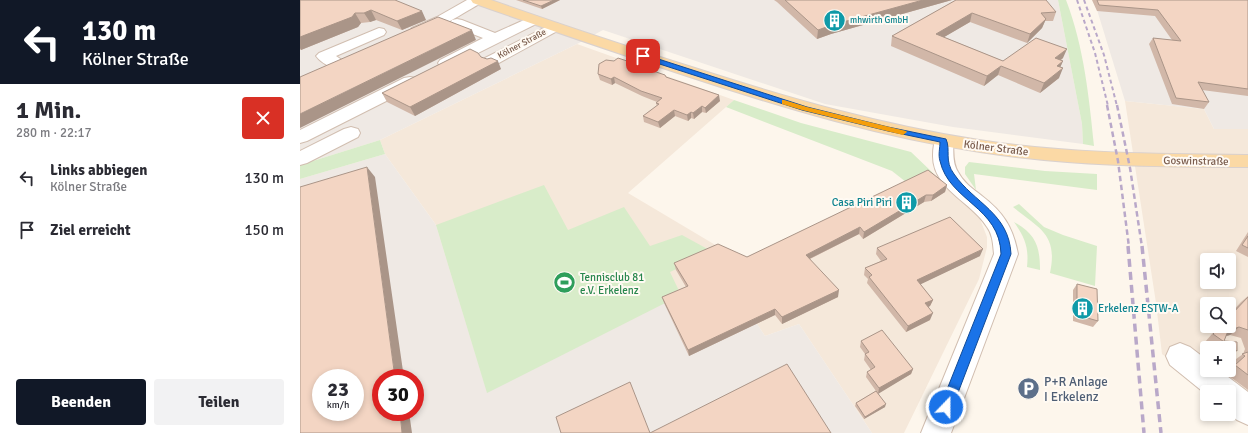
<!DOCTYPE html>
<html lang="de">
<meta charset="utf-8">
<style>
:root{--surface:#fff;--page:#f2f2f3;--text:#2b2b33;--muted:#7c7c81;--accent:#111827}
body{margin:0;font-family:Signika,sans-serif;background:var(--page);color:var(--text);height:100vh;display:flex;flex-direction:column;font-size:15px;white-space:nowrap}
*{box-sizing:border-box;margin:0}
p{font-size:13px;color:var(--muted)}
.icon{flex:none;width:22px;height:22px;fill:none;stroke:currentColor;stroke-width:2;stroke-linecap:round;stroke-linejoin:round}
.map{position:relative;flex:1;overflow:hidden}
.panel{display:flex;flex-direction:column;background:var(--surface);width:300px}
.panel>*{flex:none}
.banner{background:#111827;color:#fff;overflow:hidden}
.tools{position:absolute;left:900px;top:253px;display:grid;gap:8px}
.tools a{display:grid;place-items:center;width:36px;height:36px;border-radius:4px;background:var(--surface);box-shadow:0 2px 6px #0003;font-size:20px}
.speed{position:absolute;left:12px;top:369px;display:flex;gap:8px;font-size:20px;font-weight:700;text-align:center}
.speed>*{display:grid;place-content:center;width:52px;height:52px;border-radius:50%;background:var(--surface);box-shadow:0 2px 6px #0003;line-height:1}
.speed small{font-size:10px;font-weight:400}
.speed .limit{border:6px solid #d22;background:#fff;color:#111}
.pin{position:absolute;display:grid;place-items:center;width:34px;height:34px;color:#fff;margin:-17px;border-radius:8px;box-shadow:0 2px 6px #0006}
.me{position:absolute;width:44px;margin:-22px;rotate:22deg;stroke-linejoin:round;filter:drop-shadow(0 0 3px #0008)}
.turn{display:flex;align-items:center;gap:14px;height:84px;padding:0 16px;font-size:18px}
.turn .icon{width:52px;height:52px;stroke-width:2.5}
.turn b{display:block;font-size:28px;line-height:34px}
.round{display:grid;place-items:center;flex:none;width:42px;height:42px;border-radius:4px;background:var(--page)}
.headline{display:flex;align-items:center;justify-content:space-between;height:68px;padding:0 16px}
h1{font-size:24px;font-weight:700;line-height:30px}
.primary-button{display:flex;gap:8px;margin-top:auto;padding:8px 16px}
.primary-button a{flex:1;height:46px;border-radius:4px;background:var(--accent);color:#fff;font-size:16px;font-weight:700;line-height:46px;text-align:center}
.primary-button a+a{background:var(--page);color:var(--text)}
ul{padding:0;list-style:none}
li{display:flex;align-items:center;gap:12px;height:52px;padding:0 16px}
li div{flex:1}
li b{display:block;font-size:15px}
li em{font-style:normal}
main{display:flex;flex:1;min-height:0}
.map>svg:first-child{display:block}
.residential{fill:#f5e8da;fill-rule:evenodd}
.industrial{fill:#efe9e4;fill-rule:evenodd}
.green{fill:#d8ecc9}
.lines{fill:none;stroke-linecap:round;stroke-linejoin:round}
.minor-casing{stroke:#d1beb0;stroke-width:2}
.major-casing{stroke:#dad1cd;stroke-width:2}
.minor{fill:#fff;fill-rule:evenodd}
.major{fill:#fbd9a5;fill-rule:evenodd}
.rail-far2{stroke:#b9a8c9;stroke-width:2;stroke-dasharray:4 3;stroke-linecap:butt}
.rail-far1{stroke:#b9a8c9;stroke-width:2.5;stroke-dasharray:5.5 3.5;stroke-linecap:butt}
.rail{stroke:#b9a8c9;stroke-width:3.5;stroke-dasharray:8 5;stroke-linecap:butt}
.wall{fill:#d1b7a8}
.shaded-wall{fill:#aa9588}
.building{fill:#f3d5c3;stroke:#aa9588;fill-rule:evenodd}
.route{fill:#1a73e8;stroke:#114b97}
.slow{fill:#f59e0b}
.labels{text-anchor:middle;dominant-baseline:central;stroke-width:4;stroke-linejoin:round;paint-order:stroke}
.far-culture-label{font-size:9px;fill:#0d838f;stroke:#fffaf3;text-anchor:start}
.far-street-label{font-size:9px;fill:#7a5c4d;stroke:#fffaf3}
.street-label{font-size:11px;fill:#7a5c4d;stroke:#fffaf3}
.culture-label{font-size:11px;fill:#0d838f;stroke:#fffaf3;text-anchor:end}
.leisure-label{font-size:11px;fill:#27864d;stroke:#fffaf3;text-anchor:start}
.near-service-label{font-size:13px;fill:#4e5e75;stroke:#fffaf3;text-anchor:start}
</style>
<main>
<section class="panel">
<div class="banner">
<div class="turn"><svg class="icon" aria-label="left" viewBox="0 0 24 24"><path d="M17 20v-9H6M10 6l-5 5 5 5"/></svg><div><b>130 m</b>Kölner Straße</div></div>
</div>
<div class="headline"><div><h1>1 Min.</h1><p>280 m · 22:17</p></div><a class="round" style="background:#d93025;color:#fff"><svg class="icon" aria-label="close" viewBox="0 0 24 24"><path d="M6 6l12 12M18 6L6 18"/></svg></a></div>
<ul>
<li><svg class="icon" aria-label="left" viewBox="0 0 24 24"><path d="M17 20v-9H6M10 6l-5 5 5 5"/></svg><div><b>Links abbiegen</b><p>Kölner Straße</p></div><em>130 m</em></li>
<li><svg class="icon" aria-label="arrive" viewBox="0 0 24 24"><path d="M6 21V4h12l-3 4 3 4H6"/></svg><div><b>Ziel erreicht</b></div><em>150 m</em></li>
</ul>
<div class="primary-button"><a>Beenden</a><a>Teilen</a></div>
</section>
<div class="map">
<svg width="948" height="433" viewBox="0 0 948 433">
<rect width="100%" height="100%" fill="#fdf6ec"/>
<!-- residential -->
<path class="residential" d="M277,44L434,100L328,193L444,262L606,182L633,173L652,188L680,219L687,237V247L679,279L604,433H572L499,324L465,336L425,276L187,393L136,225L85,154L80,140Z
M825,101L904,109L914,129H948V421L929,392L890,375L862,354L856,303ZM907,260H929V282H907ZM907,304H929V326H907ZM907,348H929V370H907Z"/>
<!-- industrial -->
<path class="industrial" d="M0,0H758L782,124L783,144L653,127L525,104L303,30L277,44L80,140L0,165Z
M794,0H948V129H914L904,109L825,101Z
M85,154L136,225L187,392L381,295L425,276L465,336L499,324L572,433H0V179ZM21,378H55V412H21ZM81,378H115V412H81Z"/>
<!-- green -->
<path class="green" d="M758,0H766C784,47 789,97 794,146L783,144L782,124Z
M434,100L501,123L611,152L633,173L606,182L592,171L426,107Z
M80,140L85,154L0,179V165Z
M669,162L745,171L797,174V190L674,174L676,190L665,174V167Z
M244,185L268,230L324,207L350,246L382,235L413,252L370,272L381,295L187,393L136,225Z
M719,204L744,227L763,235L797,246L795,286L750,273C758,234 740,229 713,207Z
M714,222C736,234 740,247 740,270L727,267C729,247 725,238 714,222Z"/>
<g class="lines">
<defs>
<path id="minor" d="M167,0H183L181,3C166,11 127,38 112,34L110,31L112,28L137,17Z
M233,16L238,17L240,20L238,23L152,66L146,68L140,66L138,63L140,60L183,38L152,26L150,23L152,20L157,19L162,20L195,33Z
M254,23L259,24L261,27L259,30L197,64L191,66L185,64L183,61L185,58Z
M79,28L84,29L86,32L84,35L36,56L45,62L47,65L45,68C35,71 22,64 16,56L19,53Z
M110,77L116,78L118,82L116,86L7,141L0,143V130L104,78Z
M51,127L58,129L60,133L58,137L7,163L0,165V151L44,129Z
M644,135L651,137C656,145 650,159 658,172C663,182 673,189 682,196C703,212 713,227 718,254L651,433H621L694,254C693,245 693,235 687,227C672,202 632,189 633,155C633,148 634,142 637,137Z
M880,343L890,347L907,360V370H919L948,392V425L937,420L929,413V392H907V395L870,365L866,356L870,347Z"/>
<path id="major" d="M171,0H191C259,24 329,47 398,69C491,99 583,125 679,140C768,154 858,154 948,155V167C859,167 769,166 680,152C582,137 487,109 393,78C320,54 246,29 173,3Z"/>
</defs>
<!-- minor casing -->
<use href="#minor" class="minor-casing"/>
<!-- major casing -->
<use href="#major" class="major-casing"/>
<!-- minor -->
<use href="#minor" class="minor"/>
<!-- major -->
<use href="#major" class="major"/>
<!-- rail-far2 -->
<path class="rail-far2" d="M777,0L795,53L808,106
M784,0L804,55L817,106"/>
<!-- rail-far1 -->
<path class="rail-far1" d="M807,105L818,161L829,247
M817,105L830,168L842,247"/>
<!-- rail -->
<path class="rail" d="M828,246L844,433
M842,246L861,433"/>
</g>
<!-- wall -->
<path class="wall" d="M0,0H95L126,20L102,30L76,20L70,22L61,23L58,27L1,50L0,49Z
M216,0H260L242,9Z
M474,0H652L531,34L517,39L477,2Z
M656,0L756,12L753,21H745L742,28L727,43L670,22L644,37L703,61L763,58L761,60L763,61L760,67L759,78L740,93L698,75L684,86L591,46L592,36Z
M792,0H948V96L902,90L909,102L904,109L872,104L849,44L853,38L872,40L855,16L797,11Z
M181,57L201,69L115,116L87,102L82,93Z
M333,64L366,77L420,101L406,113L402,112L394,119L391,118L388,121L375,116L360,128L344,122L343,116L357,106L356,103L357,102L342,96L315,83L312,85L300,80L298,74Z
M647,185L645,192L631,201L624,202L563,239L559,234L510,259L538,297L482,324L475,315L389,356L364,303L362,297L386,287L376,270L374,263L447,257Z
M948,232V257L936,251Z
M577,248L680,256L620,284L633,300L630,306L628,307L630,320L606,332L567,283L568,279L564,275L565,268L581,261L576,254Z
M777,284L798,321L793,327L773,321V290Z
M948,296V390L925,373L935,364L932,362L943,354L945,349L941,338L930,335L926,336L924,341L937,351L929,357V348H913L905,342L919,326H929V315L941,302Z
M561,341L613,369L611,374L578,393L585,407L564,419L555,406L556,403L576,391L566,377L567,372L571,370L564,360L565,354L560,347Z"/>
<!-- shaded-wall -->
<path class="shaded-wall" d="M254,0H260L242,9L241,6Z
M623,0H652L531,34L517,39L518,30L532,25Z
M71,10L76,20L70,22L64,13Z
M122,11L126,20L102,30L97,21Z
M55,13L61,23L58,27L1,50L0,48V37Z
M672,13L670,22L634,43L636,34Z
M746,19L742,28L727,43L730,34Z
M172,30L176,40L0,128V114Z
M767,49L763,58L751,67L755,58Z
M198,61L201,69L115,116L110,107Z
M763,61L759,70L757,66Z
M701,66L698,75L684,86L687,76Z
M763,68L759,78L740,93L744,83Z
M314,77L315,83L312,85L311,79Z
M419,95L420,101L406,113L405,108Z
M402,106V112L394,119L393,113Z
M374,110L375,116L360,128L358,122Z
M391,112V118L388,121L387,115Z
M67,167L75,177L104,378H95Z
M647,185L645,192L631,201L633,195Z
M626,195L624,202L563,239L564,232Z
M560,227L559,234L505,261L506,255Z
M683,249L680,256L615,287L617,280Z
M539,290L538,297L482,324V317Z
M633,300L630,306L622,310L625,303Z
M475,309V315L389,356L388,350Z
M633,313L630,320L606,332L608,326Z
M939,327L930,335L919,338L928,331Z
M613,369L611,374L578,394L579,388Z
M586,404L585,407L564,419L565,417Z
M100,412H109L112,433H102Z"/>
<!-- building -->
<path class="building" d="M0,0H95L122,11L97,21L71,10L64,13H55L52,17L0,37Z
M223,0H254L241,6Z
M485,0H623L532,25L518,30Z
M656,0H746L756,12L741,13L746,19L730,34L672,13L636,34L703,61L736,38L767,49L755,58L763,61L757,66L763,68L744,83L701,66L687,76L592,36Z
M797,0H948V89L898,82L909,102L876,98L853,38L881,41L858,10L799,5Z
M138,17L172,30L0,114V77Z
M170,49L178,53L181,57L187,59L191,58L198,61L110,107L82,93Z
M318,58L327,61H333V64L365,75L366,77L419,95L405,108L402,106L393,113L391,112L387,115L374,110L358,122L343,116L359,104L356,103L362,98L341,91L314,77L311,79L298,74L299,64L306,60L314,61Z
M67,167L95,378H81V412H100L102,433H0V187ZM21,378H55V412H21Z
M628,170L647,185L633,195H626L564,232L560,227L506,255L539,290L482,317L475,309L388,350L362,297L388,286L374,263L418,244L447,257Z
M650,217L683,249L617,280L633,300L625,303L633,313L608,326L569,277L572,275L565,268L587,259L577,248Z
M948,236V248L942,245Z
M777,284L797,289L798,321L777,315Z
M948,297V330L939,327L928,331L924,341L937,342V351L913,334L921,326H929V317Z
M582,330L613,369L579,388L567,372L575,367L565,354L569,352L561,341Z
M948,352V375L935,365L945,356L942,354Z
M487,364L531,433H350Z
M330,382L350,433H261L256,417Z
M576,391L586,404L565,417L556,403Z"/>
<!-- route -->
<path class="route" d="M341,55H346L507,107L588,127L646,139C651,150 644,161 654,174C674,203 709,213 711,254L651,411L646,413L642,411L640,407L701,254C700,207 649,201 640,161C638,155 640,148 640,142L588,131L502,110L341,58Z"/>
<!-- slow -->
<path class="slow" d="M482,100H484L507,107L606,131L607,132L603,135L502,110L482,104Z"/>
<!-- icons -->
<defs>
<symbol id="building-disc" viewBox="-11 -11 22 22"><circle r="9.5" fill="#0f9aa8" stroke="#fffaf3"/><path d="M-4-6H4V6H1V3H-1V6H-4ZM-2.5-4.3h1.7v1.8h-1.7ZM.8-4.3h1.7v1.8H.8ZM-2.5-1h1.7V.8h-1.7ZM.8-1h1.7V.8H.8Z" fill="#fff"/></symbol>
<symbol id="stadium-disc" viewBox="-11 -11 22 22"><circle r="9.5" fill="#2e9e5b" stroke="#fffaf3"/><path d="M0-5a6.5 5 0 1 0 0 10a6.5 5 0 1 0 0-10ZM-3.5-1.8h7v3.6h-7Z" fill="#fff"/></symbol>
<symbol id="parking-disc" viewBox="-11 -11 22 22"><circle r="9.5" fill="#5c6f8a" stroke="#fffaf3"/><path d="M-3.5-5.5H1a3.5 3.5 0 0 1 0 7H-1V5.5H-3.5ZM-1-3.4V-.6H.8a1.4 1.4 0 0 0 0-2.8Z" fill="#fff"/></symbol>
</defs>
<g fill-rule="evenodd">
<use href="#building-disc" x="522" y="8" width="25" height="25"/>
<use href="#building-disc" x="594" y="190" width="25" height="25"/>
<use href="#stadium-disc" x="252" y="270" width="25" height="25"/>
<use href="#building-disc" x="770" y="296" width="25" height="25"/>
<use href="#parking-disc" x="716" y="376" width="25" height="25"/>
</g>
<g class="labels">
<!-- far-culture labels -->
<g class="far-culture-label">
<text x="550" y="20">mhwirth GmbH</text>
</g>
<!-- far-street labels -->
<g class="far-street-label">
<text transform="translate(222 44) rotate(-28)">Kölner Straße</text>
</g>
<!-- street labels -->
<g class="street-label">
<text transform="translate(696 148) rotate(7)">Kölner Straße</text>
<text transform="translate(896 161) rotate(1)">Goswinstraße</text>
</g>
<!-- culture labels -->
<g class="culture-label">
<text x="592" y="202">Casa Piri Piri</text>
<text x="798" y="308" text-anchor="start">Erkelenz ESTW-A</text>
</g>
<!-- leisure labels -->
<g class="leisure-label">
<text x="280" y="277">Tennisclub 81<tspan x="280" dy="13">e.V. Erkelenz</tspan></text>
</g>
<!-- near-service labels -->
<g class="near-service-label">
<text x="744" y="382">P+R Anlage<tspan x="744" dy="15">I Erkelenz</tspan></text>
</g>
</g>
</svg>
<div class="tools">
<a><svg class="icon" aria-label="sound" viewBox="0 0 24 24"><path d="M4 9h4l5-4v14l-5-4H4zM17 9q2 3 0 6"/></svg></a>
<a><svg class="icon" aria-label="search" viewBox="0 0 24 24"><circle cx="10" cy="10" r="6"/><path d="M15 15l6 6"/></svg></a>
<a>+</a>
<a>−</a>
</div>
<div class="speed"><div>23<small>km/h</small></div><div class="limit">30</div></div>
<div class="pin" style="left:343px;top:56px;background:#d93025"><svg class="icon" aria-label="arrive" viewBox="0 0 24 24"><path d="M6 21V4h12l-3 4 3 4H6"/></svg></div>
<svg class="me" style="left:646px;top:407px" viewBox="-20 -20 40 40"><circle r="17" fill="#1a73e8" stroke="#fff" stroke-width="3"/><path d="M0-11L8 9 0 5-8 9z" fill="#fff"/></svg>
</div>
</main>
